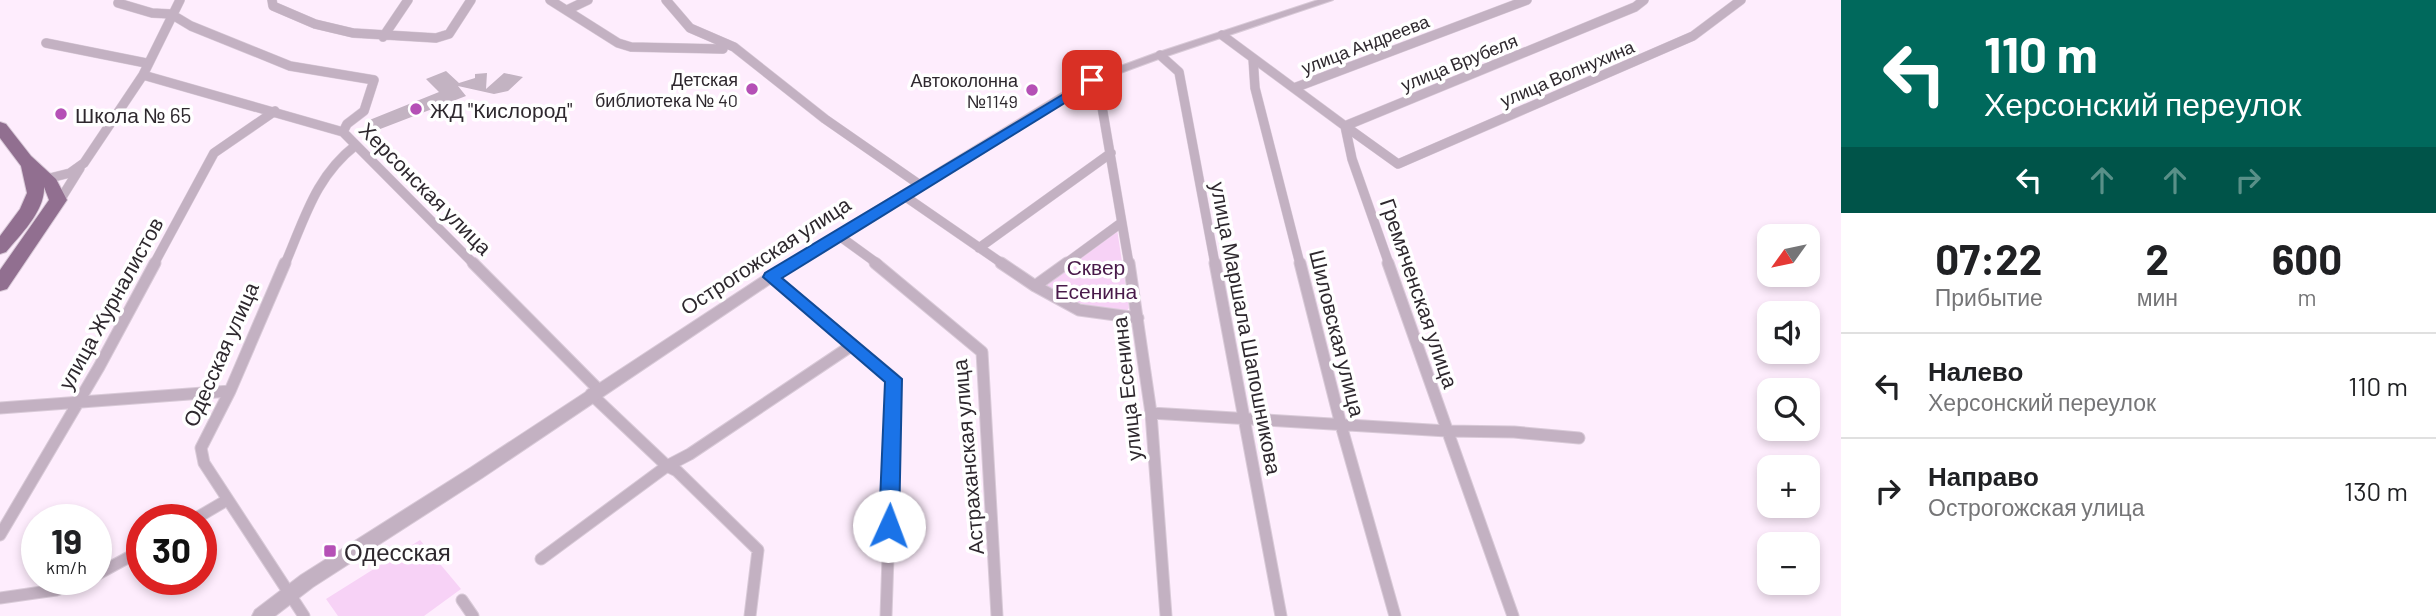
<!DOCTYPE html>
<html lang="ru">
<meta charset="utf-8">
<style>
:root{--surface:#fff;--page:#f2f2f2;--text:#202124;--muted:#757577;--line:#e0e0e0}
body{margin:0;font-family:Barlow,sans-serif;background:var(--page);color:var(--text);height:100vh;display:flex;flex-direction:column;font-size:26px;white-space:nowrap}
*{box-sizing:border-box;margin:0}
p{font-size:23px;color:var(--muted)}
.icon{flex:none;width:38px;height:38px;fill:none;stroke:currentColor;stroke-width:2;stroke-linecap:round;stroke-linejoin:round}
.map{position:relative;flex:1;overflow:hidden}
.drawer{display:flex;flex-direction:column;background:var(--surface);width:595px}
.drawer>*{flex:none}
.guide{background:#00695c;color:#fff;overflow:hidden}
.needle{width:46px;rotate:237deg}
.fabs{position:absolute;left:1757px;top:224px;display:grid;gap:14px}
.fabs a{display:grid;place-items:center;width:63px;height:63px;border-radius:14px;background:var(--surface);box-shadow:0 4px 10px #0003;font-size:35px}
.speed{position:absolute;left:21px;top:504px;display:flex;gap:14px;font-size:35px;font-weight:700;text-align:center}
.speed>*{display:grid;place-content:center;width:91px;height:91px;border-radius:50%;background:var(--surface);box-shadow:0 4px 10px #0003;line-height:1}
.speed small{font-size:18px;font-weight:400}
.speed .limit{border:10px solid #d22;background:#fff;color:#111}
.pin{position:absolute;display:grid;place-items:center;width:60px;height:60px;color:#fff;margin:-30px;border-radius:14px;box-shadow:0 4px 10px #0006}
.me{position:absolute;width:77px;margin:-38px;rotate:2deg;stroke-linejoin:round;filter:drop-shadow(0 0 5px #0008)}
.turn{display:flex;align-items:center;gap:24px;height:147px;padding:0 28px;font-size:32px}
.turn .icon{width:91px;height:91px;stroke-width:2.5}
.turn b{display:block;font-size:49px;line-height:60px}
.lanes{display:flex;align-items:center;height:66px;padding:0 28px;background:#0003;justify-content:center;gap:35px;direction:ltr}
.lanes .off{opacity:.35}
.eta{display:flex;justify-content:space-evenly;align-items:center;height:119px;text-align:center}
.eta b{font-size:42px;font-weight:700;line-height:49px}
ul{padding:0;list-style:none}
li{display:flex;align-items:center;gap:21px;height:105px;padding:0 28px;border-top:2px solid var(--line)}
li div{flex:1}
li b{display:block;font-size:26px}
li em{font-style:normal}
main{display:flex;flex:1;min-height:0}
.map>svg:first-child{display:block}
.green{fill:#f7d2f6}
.building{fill:#c3b3c2}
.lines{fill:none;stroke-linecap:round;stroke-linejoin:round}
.minor-far1-casing{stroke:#d9cad8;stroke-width:10}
.minor-casing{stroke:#d9cad8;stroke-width:13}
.tertiary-casing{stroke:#d9cad8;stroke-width:2}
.trunk-casing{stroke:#d9cad8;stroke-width:2}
.minor-far1{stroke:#c3b1c2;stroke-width:9}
.minor{stroke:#c3b1c2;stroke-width:11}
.tertiary{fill:#c3b1c2;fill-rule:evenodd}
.trunk{fill:#916f90;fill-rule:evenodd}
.route{fill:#1a73e8;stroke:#114b97;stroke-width:2}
.poi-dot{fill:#b550b6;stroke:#fff;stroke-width:2.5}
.labels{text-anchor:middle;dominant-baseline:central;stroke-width:7;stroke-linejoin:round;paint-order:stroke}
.far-street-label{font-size:18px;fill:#2e282e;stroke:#fff}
.far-poi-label{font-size:18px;fill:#2e282e;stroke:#fff;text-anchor:end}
.poi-label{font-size:21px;fill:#2e282e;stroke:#fff;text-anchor:start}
.street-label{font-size:21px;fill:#2e282e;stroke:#fff}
.park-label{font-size:21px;fill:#491a4a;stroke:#fff}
.near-poi-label{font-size:24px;fill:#2e282e;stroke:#fff;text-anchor:start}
</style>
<main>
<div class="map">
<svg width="1841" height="616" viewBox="0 0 1841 616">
<rect width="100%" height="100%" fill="#feedfd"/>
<!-- green -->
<path class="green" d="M1117,229L1129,308L1125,313L1074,302L1040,284Z
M420,540L461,589L424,616H338L326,599Z"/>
<!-- building -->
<path class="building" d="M446,71L459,83L475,78V74L487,73L486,89L504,73L523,77L508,91L494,94L458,86L466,96L375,131L367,121L439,92L426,79Z"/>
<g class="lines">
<defs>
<path id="minor-far1" d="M272,0L273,6L315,24L353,33L436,38L449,34L471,0
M550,0L618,43L631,47L723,49
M666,0L690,28L734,47L825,119L920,185
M1644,0L1635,7L1345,126L1398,164L1693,36L1741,0
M118,3L152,13L171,14L191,26L290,66L374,80L364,111L347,124L343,132
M567,10L588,0
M1222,35L1345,126L1352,159L1389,264
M383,37L408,0
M46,43L146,63
M1160,55L1179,72L1215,264
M1253,58L1255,88L1300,264
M143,75L343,132L474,264
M1084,84L1101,101L1129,264
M1294,88L1527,0
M46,179L70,173L84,163L143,75L180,0
M903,195L1003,264
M57,205L80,168
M838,235L878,264
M979,248L1111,153
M154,264L214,153L275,111
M285,264C305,218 315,177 356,145
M1065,264L1121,223"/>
<path id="minor" d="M285,263L230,391L201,448L204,463L304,616
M473,263L598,389
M875,263L982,352L997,616
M1001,263L1035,286L1079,310L1138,318
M1129,263L1151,413L1166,616
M1215,263L1281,616
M1300,263L1341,425L1395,616
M1388,263L1513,616
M771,277L894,379L886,616
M1035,286L1067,263
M591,394L667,466L677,471L758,550L750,616
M0,408L230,391
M1151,413L1447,431L1514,432L1579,438
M193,520L227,500
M0,535L99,367L155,263
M541,559L667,466L690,454L851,346
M96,575L142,550
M0,598L56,590L88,579
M462,600L473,616"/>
<path id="tertiary" d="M1318,0H1333L1164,57L1096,82L1076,93L776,280L482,478L313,587L275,616H252L255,610L301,575L470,468L766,274L1068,89L1088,78L1156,53Z"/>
<path id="trunk" d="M0,122L6,124L31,156L56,179L67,200L7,289L0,291V270L49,200L44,187C45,211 20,235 6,252L0,254V236L20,209L27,193L21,166L0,138Z"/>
</defs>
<!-- minor-far1 casing -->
<use href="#minor-far1" class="minor-far1-casing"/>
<!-- minor casing -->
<use href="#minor" class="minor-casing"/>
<!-- tertiary casing -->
<use href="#tertiary" class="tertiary-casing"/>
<!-- trunk casing -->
<use href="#trunk" class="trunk-casing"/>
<!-- minor-far1 -->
<use href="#minor-far1" class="minor-far1"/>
<!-- minor -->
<use href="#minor" class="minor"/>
<!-- tertiary -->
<use href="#tertiary" class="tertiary"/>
<!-- trunk -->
<use href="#trunk" class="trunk"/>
</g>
<!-- route -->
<path class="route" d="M1092,77L1099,80L1097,83L782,278L902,379L899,526L896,531L889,534L882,531L879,526L885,382L763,277L765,273Z"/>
<!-- markers -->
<g class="poi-dot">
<circle cx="752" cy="89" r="7"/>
<circle cx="1032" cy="90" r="7"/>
<circle cx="416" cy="109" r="7"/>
<circle cx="61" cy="114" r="7"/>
<rect x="323" y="544" width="14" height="14" rx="3.5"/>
</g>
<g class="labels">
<!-- far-street labels -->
<g class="far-street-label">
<text transform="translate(1365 44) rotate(-21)">улица Андреева</text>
<text transform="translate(1459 62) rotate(-22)">улица Врубеля</text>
<text transform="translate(1567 73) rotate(-23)">улица Волнухина</text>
</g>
<!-- far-poi labels -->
<g class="far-poi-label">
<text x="738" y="79">Детская<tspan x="738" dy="21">библиотека № 40</tspan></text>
<text x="1018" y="80">Автоколонна<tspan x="1018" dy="21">№1149</tspan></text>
</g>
<!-- poi labels -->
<g class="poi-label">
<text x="430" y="109">ЖД "Кислород"</text>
<text x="75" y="114">Школа № 65</text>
</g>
<!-- street labels -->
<g class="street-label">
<text transform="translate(426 188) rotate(45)">Херсонская улица</text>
<text transform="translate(765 255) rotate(-33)">Острогожская улица</text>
<text transform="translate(1420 293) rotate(71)">Гремяченская улица</text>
<text transform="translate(110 303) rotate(-61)">улица Журналистов</text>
<text transform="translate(1247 328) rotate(79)">улица Маршала Шапошникова</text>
<text transform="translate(1338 333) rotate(76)">Шиловская улица</text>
<text transform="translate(220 354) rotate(-66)">Одесская улица</text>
<text transform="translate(1126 389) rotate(-96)">улица Есенина</text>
<text transform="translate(967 457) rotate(-95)">Астраханская улица</text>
</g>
<!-- park labels -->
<g class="park-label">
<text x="1096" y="266">Сквер<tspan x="1096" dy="24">Есенина</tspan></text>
</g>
<!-- near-poi labels -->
<g class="near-poi-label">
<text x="344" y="551">Одесская</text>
</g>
</g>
</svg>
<div class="fabs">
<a><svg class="needle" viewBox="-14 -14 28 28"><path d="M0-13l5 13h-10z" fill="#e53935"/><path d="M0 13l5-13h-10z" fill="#757577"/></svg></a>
<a><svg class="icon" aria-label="sound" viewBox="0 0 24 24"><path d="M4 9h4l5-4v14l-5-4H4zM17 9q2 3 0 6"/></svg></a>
<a><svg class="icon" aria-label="search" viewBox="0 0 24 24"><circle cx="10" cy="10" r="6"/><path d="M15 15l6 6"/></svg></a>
<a>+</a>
<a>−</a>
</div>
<div class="speed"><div>19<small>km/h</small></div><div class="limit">30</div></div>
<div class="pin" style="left:1092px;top:80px;background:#d93025"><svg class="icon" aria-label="arrive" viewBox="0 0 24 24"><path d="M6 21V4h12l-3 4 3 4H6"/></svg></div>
<svg class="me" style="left:889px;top:526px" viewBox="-20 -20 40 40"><circle r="19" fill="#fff"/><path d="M0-13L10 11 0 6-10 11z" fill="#1a73e8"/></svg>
</div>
<section class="drawer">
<div class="guide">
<div class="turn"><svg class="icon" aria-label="left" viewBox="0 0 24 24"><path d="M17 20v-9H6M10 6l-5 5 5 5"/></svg><div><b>110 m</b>Херсонский переулок</div></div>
<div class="lanes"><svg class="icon" aria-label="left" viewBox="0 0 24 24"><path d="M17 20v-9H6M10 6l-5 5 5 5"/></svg><svg class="icon off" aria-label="ahead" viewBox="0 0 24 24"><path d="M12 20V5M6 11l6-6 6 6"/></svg><svg class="icon off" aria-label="ahead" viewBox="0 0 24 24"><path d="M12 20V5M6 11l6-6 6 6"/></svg><svg class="icon off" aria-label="right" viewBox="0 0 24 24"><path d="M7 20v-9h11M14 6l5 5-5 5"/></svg></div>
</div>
<div class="eta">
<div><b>07:22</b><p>Прибытие</p></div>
<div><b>2</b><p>мин</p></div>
<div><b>600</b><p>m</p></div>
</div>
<ul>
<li><svg class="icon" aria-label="left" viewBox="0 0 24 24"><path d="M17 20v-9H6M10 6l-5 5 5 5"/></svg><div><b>Налево</b><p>Херсонский переулок</p></div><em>110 m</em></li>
<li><svg class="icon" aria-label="right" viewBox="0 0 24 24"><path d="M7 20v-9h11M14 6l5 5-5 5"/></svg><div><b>Направо</b><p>Острогожская улица</p></div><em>130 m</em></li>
</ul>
</section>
</main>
